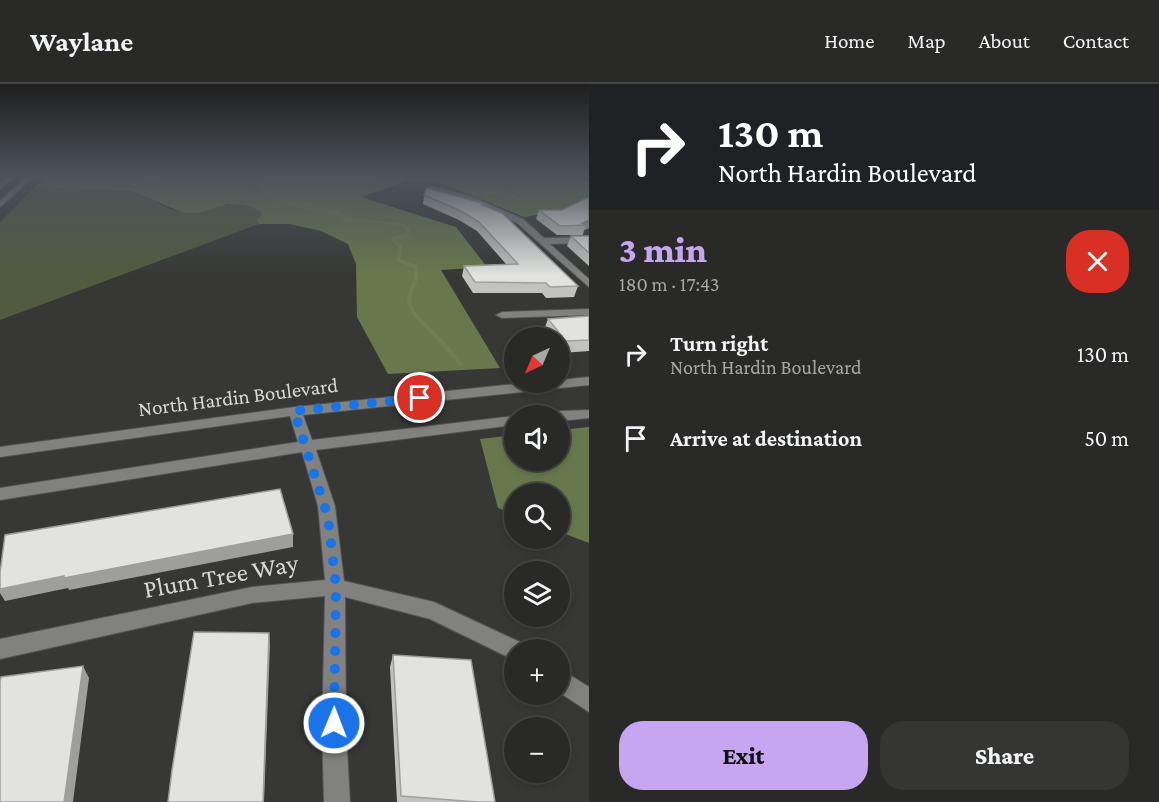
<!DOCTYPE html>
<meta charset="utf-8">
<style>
:root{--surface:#292a28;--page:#353634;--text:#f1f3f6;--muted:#a5a7a8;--line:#454645;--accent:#c6a6f0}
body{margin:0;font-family:"Crimson Pro",serif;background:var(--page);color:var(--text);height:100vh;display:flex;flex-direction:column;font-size:22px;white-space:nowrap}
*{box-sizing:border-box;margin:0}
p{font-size:20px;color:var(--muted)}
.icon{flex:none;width:33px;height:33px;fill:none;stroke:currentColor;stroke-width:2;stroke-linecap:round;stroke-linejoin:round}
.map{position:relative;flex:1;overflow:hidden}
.sheet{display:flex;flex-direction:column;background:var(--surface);width:570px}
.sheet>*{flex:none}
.top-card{background:#202124;color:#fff;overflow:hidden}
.needle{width:39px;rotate:224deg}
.buttons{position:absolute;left:504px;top:243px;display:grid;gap:12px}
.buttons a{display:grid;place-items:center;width:66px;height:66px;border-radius:50%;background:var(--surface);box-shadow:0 3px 9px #0003,0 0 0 2px var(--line);font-size:30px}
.pin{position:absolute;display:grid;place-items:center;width:51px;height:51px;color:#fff;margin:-26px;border:3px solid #fff;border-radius:50%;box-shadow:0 2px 6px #0007}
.me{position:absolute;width:66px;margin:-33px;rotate:1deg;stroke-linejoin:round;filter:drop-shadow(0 0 4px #0008)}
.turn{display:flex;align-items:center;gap:21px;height:126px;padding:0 30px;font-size:27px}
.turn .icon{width:78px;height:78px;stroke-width:2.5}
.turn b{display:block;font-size:42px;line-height:51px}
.round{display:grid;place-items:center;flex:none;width:63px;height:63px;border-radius:24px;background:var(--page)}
.headline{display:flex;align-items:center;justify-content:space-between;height:102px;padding:0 30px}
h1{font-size:36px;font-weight:800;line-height:45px;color:var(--accent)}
.button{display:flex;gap:12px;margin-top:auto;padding:12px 30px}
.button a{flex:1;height:69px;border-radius:24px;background:var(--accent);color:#111;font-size:24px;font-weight:800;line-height:69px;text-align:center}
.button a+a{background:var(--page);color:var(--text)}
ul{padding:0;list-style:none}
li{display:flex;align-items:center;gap:18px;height:84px;padding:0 30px}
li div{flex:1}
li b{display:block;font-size:22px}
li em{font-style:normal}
header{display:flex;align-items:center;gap:36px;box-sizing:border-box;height:84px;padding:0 30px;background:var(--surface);border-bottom:2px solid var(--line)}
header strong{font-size:28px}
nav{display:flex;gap:33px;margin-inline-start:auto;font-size:21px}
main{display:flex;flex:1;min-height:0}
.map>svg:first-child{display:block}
.green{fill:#515b3f}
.forest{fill:#69784c}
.water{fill:#707f52}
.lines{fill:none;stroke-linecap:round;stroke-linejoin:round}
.stream-far2{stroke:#707f52;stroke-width:3}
.stream-far1{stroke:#707f52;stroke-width:4}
.stream{stroke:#707f52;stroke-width:4.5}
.minor-casing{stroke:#535451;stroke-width:2}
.minor{fill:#81827f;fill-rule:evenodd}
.wall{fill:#c2c3c1}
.shaded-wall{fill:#9e9f9d}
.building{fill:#e2e3e0;stroke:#9e9f9d;stroke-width:1.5}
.route{stroke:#1a73e8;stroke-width:10;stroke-dasharray:0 18}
.labels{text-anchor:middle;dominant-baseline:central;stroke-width:6;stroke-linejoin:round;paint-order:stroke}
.street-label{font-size:21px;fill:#d7d8d6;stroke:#373835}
.near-street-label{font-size:26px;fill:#d7d8d6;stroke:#373835}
</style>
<header>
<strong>Waylane</strong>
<nav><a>Home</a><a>Map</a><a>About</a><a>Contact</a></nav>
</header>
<main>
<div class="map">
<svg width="589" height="718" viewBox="0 0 589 718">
<rect width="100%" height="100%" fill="#373835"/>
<!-- green -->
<path class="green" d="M35,103C65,103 103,99 132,108C150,113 170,129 188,129C208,129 249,106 262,131L256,136L259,140L0,236V138Z"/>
<!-- forest -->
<path class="forest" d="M47,92H564L589,98V113L561,127L524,133L438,98L407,97L361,113L456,143L487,183L441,186L500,284L388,290L357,233L356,180L348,160L321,147L290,140H259L256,136L262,131L260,127L246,121L228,120L198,129H184L131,107L35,103Z
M589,343V459L560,448V410H514V430L498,424L480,355L514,351V376H560V346Z"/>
<!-- water -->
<path class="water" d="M84,92H280L294,94L385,92L373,100L360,101L344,100L308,105L277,101L282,107L307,110L298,114L304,118L322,120L352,133L385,138C370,140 341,142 331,129C304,124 280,126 259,106L260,98L251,93H163L159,95C165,105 176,102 186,106L166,109L137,97L119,99Z"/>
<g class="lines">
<!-- stream-far2 -->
<path class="stream-far2" d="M479,95L483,98L481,103L489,108L513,113L530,99L559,92
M378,138L404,141L409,146L407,151L392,155L401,164"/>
<!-- stream-far1 -->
<path class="stream-far1" d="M400,162L398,176L416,183C417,199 414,198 410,211C404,226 430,245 439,255"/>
<!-- stream -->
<path class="stream" d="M437,253L461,280"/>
<defs>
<path id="minor" d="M9,92H17L0,105V99Z
M27,92H35L0,123V117Z
M431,102L471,112L523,135L544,154L589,153V159L550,160L589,195V203L517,139L465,116L428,106Z
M589,225V231L502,234L496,231L502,228Z
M589,293V301L303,331L312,356L514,332V341L316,366L335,422L344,497L434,518L522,559L525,566H514V576L430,535L345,513L346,647L350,718H324L322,647L325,512L252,519L0,575V555L252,503L325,496L318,422L302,368L0,416V404L298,358L290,332L0,373V363L295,323L535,298H560V296Z
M589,326V334L560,337V332H553L560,327Z
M560,585L589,603V628L560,609Z"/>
</defs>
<!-- minor casing -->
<use href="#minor" class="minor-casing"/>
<!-- minor -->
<use href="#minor" class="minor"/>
</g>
<!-- wall -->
<path class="wall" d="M424,111L485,123L578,202L574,213L546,214L542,209H473L462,192L464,182L506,180L477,147L459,136L423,120Z
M589,113V144L584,146L583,151H557L536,135L539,126H562Z
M571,152H589V182L567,162Z
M589,232V267L562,269L560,266V254H550L544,246L548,235Z
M393,571L495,718H397L390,583Z"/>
<!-- shaded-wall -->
<path class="shaded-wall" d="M589,136V144L584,146L586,141L582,139Z
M293,450V463L69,506L68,504L5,517L0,509V505L64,492Z
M269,549L270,561L264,718H263Z
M83,582L89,594L73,718H64Z"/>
<!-- building -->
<path class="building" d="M427,104L486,120L482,121L502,129L578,202L550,203L546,199L475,198L464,182L518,180L479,138L461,127L424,111Z
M589,113V136L582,139L586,141L560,142L539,126H562Z
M571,152H589V169Z
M589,232V256L566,257L548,235Z
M280,405L293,450L64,494V492L0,505V489L5,451Z
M194,548L269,549L263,718H168L172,686Z
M393,571L471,576L495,718H477L401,712Z
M83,582L64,718H0V597L1,593Z"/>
<!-- sky -->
<linearGradient id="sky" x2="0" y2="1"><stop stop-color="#1e1f1d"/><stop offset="0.48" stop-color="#4d535c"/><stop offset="1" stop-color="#4d535c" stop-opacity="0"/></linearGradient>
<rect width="589" height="192" fill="url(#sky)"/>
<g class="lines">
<!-- route -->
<path class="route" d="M334,639L336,503L328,433L294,327L420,314"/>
</g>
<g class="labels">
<!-- street labels -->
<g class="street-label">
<text transform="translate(238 313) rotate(-7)">North Hardin Boulevard</text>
</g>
<!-- near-street labels -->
<g class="near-street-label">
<text transform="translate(221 492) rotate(-10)">Plum Tree Way</text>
</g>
</g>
</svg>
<div class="buttons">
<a><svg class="needle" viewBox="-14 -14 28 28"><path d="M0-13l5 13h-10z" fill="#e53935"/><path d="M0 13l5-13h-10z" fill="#a5a7a8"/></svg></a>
<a><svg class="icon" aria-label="sound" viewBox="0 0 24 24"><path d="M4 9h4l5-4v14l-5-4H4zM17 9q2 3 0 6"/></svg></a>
<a><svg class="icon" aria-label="search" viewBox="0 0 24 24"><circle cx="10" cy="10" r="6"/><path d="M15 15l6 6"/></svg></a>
<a><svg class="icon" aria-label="layers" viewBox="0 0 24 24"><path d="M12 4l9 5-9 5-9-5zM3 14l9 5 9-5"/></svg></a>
<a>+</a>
<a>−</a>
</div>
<div class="pin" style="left:420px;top:314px;background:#d93025"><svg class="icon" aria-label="arrive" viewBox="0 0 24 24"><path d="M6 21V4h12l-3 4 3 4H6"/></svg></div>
<svg class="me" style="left:334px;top:639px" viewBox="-20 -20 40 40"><circle r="17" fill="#1a73e8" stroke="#fff" stroke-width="3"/><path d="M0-11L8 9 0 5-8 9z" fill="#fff"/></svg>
</div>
<section class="sheet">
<div class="top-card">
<div class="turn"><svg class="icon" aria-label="right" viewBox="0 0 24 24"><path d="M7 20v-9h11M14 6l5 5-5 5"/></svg><div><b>130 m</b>North Hardin Boulevard</div></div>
</div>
<div class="headline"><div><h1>3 min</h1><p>180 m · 17:43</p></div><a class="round" style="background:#d93025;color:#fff"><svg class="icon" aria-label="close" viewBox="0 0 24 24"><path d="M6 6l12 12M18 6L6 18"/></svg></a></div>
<ul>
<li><svg class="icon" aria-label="right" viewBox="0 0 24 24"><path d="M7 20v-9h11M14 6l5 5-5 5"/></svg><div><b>Turn right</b><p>North Hardin Boulevard</p></div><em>130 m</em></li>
<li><svg class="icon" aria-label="arrive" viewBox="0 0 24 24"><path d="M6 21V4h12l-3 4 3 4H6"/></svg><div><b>Arrive at destination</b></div><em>50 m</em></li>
</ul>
<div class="button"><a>Exit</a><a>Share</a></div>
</section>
</main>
